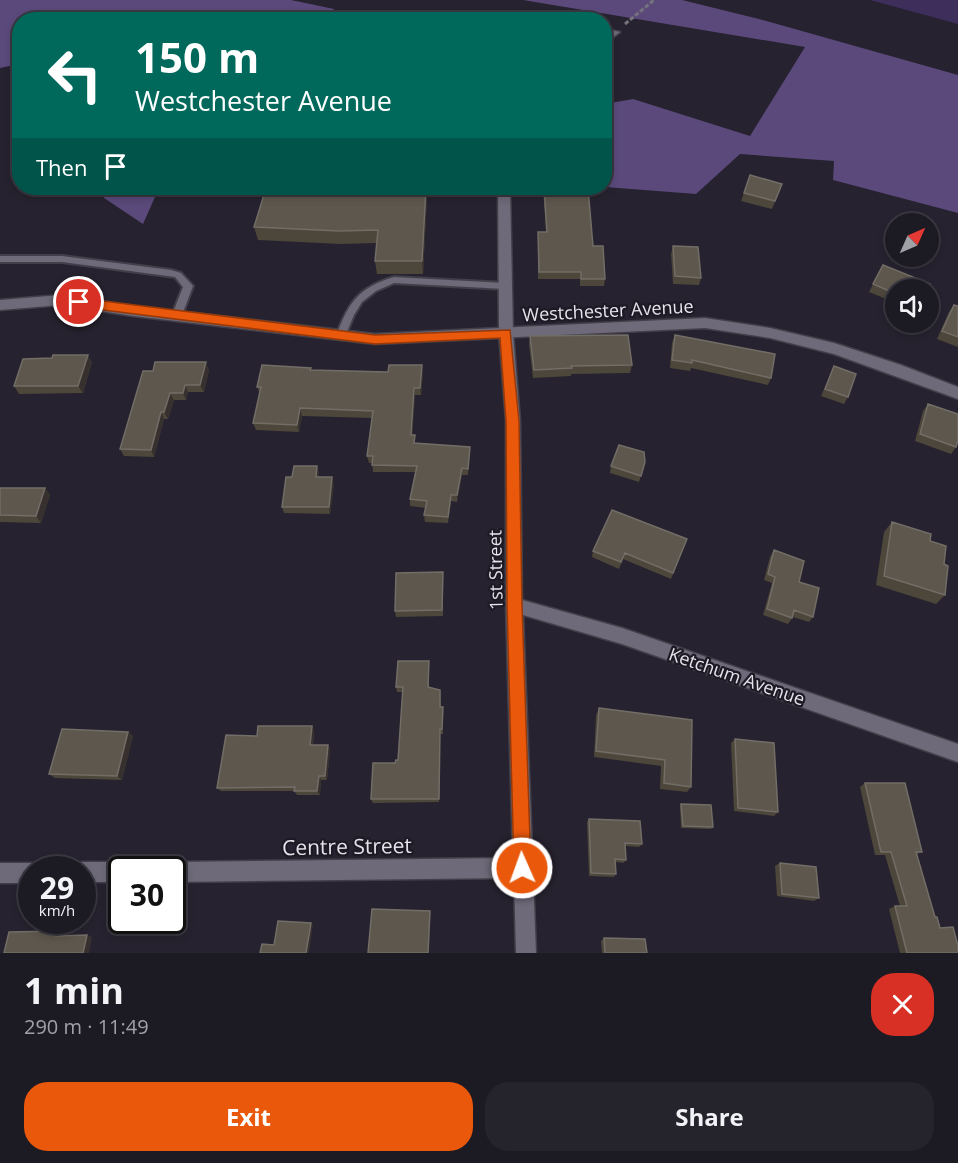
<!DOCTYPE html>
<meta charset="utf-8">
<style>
:root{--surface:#1c1a23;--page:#25232b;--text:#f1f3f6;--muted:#a0a1a6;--line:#3a3841;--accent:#ea580c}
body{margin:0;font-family:"Open Sans",sans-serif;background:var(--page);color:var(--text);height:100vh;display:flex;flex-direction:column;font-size:22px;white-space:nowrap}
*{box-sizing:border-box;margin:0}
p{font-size:20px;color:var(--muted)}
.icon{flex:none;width:33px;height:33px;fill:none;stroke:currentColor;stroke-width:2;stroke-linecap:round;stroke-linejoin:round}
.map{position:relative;height:953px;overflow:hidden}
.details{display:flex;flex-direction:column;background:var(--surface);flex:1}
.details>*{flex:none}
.guide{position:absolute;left:12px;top:12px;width:600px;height:183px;border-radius:24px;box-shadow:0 3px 9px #0003,0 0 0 2px var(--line);background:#00695c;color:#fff;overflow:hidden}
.needle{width:39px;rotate:45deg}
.controls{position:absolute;left:885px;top:213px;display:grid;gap:12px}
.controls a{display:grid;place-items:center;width:54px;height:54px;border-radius:50%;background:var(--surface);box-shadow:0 3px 9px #0003,0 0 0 2px var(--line);font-size:30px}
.speed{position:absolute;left:18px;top:856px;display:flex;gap:12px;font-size:30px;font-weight:700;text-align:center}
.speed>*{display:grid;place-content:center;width:78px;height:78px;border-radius:50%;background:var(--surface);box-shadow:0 3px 9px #0003,0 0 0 2px var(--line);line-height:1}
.speed small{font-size:15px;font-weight:400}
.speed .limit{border:3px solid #111;border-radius:9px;background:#fff;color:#111}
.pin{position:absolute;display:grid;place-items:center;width:51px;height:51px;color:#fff;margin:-26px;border:3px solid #fff;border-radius:50%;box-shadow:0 2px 6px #0007}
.me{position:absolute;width:66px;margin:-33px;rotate:358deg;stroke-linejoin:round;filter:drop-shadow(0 0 4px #0008)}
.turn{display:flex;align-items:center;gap:21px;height:126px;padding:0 24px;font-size:27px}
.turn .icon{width:78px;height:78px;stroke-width:2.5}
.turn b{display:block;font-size:42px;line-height:51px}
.then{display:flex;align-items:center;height:57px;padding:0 24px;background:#0003;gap:12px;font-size:22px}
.round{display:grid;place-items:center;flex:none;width:63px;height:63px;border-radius:24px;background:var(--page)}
.head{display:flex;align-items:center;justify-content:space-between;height:102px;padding:0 24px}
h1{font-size:36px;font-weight:700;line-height:45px}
.action{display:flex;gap:12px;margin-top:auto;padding:12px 24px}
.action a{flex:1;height:69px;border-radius:24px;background:var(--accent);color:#fff;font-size:24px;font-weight:700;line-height:69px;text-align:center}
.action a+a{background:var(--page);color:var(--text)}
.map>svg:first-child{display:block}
.green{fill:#3e2e5b}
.forest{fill:#5a497a}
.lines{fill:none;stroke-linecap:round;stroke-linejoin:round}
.service-casing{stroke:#423f4a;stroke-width:4}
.minor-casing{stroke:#423f4a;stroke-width:3}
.tertiary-casing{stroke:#423f4a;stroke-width:3}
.path{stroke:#76737e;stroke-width:3;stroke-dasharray:4.5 2;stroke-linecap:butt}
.service{fill:#6e6a79;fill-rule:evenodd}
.minor{fill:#6e6a79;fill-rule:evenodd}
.tertiary{fill:#6e6a79;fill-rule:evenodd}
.wall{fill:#4c473a}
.shaded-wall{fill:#36312e}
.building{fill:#5d574d;stroke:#726d66;stroke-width:1.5}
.route{fill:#ea580c;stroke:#983908;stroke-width:1.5}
.labels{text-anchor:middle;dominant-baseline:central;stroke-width:4.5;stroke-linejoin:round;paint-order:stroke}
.street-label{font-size:18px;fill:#e5e2eb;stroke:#1d1925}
.near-street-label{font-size:21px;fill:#e5e2eb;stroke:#1d1925}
</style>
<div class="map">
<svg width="958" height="953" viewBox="0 0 958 953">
<rect width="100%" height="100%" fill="#26222f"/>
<!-- green -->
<path class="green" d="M870,0H958V24Z"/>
<!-- forest -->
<path class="forest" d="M0,0H291L334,9L330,20H20L19,64L0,68Z
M523,0H682L759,19L958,75V213L833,180L834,161L740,154L696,194L605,187V104L633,99L750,136L805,47Z
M104,188H159L143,224L104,198Z"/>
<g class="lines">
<defs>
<path id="service" d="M0,256H62L171,270L181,273L193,286L182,315L177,318L172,315L183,287L175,277L62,262H0Z
M394,277L505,283L510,286L505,289L394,283L376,291L362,302L354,315L344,339H338L336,336C349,302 358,288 394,277Z"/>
<path id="minor" d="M611,30L620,32L604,44V35Z
M498,188H510L513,333L520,421L522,600L622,628L958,744V762L622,644L523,615L536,953H516L514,878L172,882V870H163L165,865L172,862L513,858L506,605V421L499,333Z
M82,862H122L129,865L131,870H122V882H82V870H73L75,865Z
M0,863H32L39,866L40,870H32V883H0Z"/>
<path id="tertiary" d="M61,295L133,306L375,334L705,318L770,328L834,343L901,365L958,387V399L834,354L770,338L705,328L375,344L133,316L61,305L0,310V300Z"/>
</defs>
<!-- service casing -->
<use href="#service" class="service-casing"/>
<!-- minor casing -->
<use href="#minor" class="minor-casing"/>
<!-- tertiary casing -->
<use href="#tertiary" class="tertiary-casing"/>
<!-- path -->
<path class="path" d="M625,24L654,0"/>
<!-- service -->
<use href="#service" class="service"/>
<!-- minor -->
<use href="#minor" class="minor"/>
<!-- tertiary -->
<use href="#tertiary" class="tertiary"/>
</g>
<!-- wall -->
<path class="wall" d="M750,175L782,184L772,209L741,201Z
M426,188L427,197L423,274H377L375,261L377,243L341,244L258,240L254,227Z
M543,188H588L593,246L605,279L604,286H580V279H538V232H546Z
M673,246L701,278L699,285L673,284L671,254Z
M883,265L896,290V303L869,292Z
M954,305L958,306V347L937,339L949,312Z
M675,335L771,378L768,385L691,368L690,371L670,368L672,343Z
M530,336L632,365L630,373L571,374V376L533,378L529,344Z
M92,362L83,393L19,394L14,386Z
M834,366L848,397L844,404L821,396Z
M311,368V370L423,373L421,395H415L412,435L415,444L470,447L468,475H462L457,502L451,501L448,523L425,522L424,515L426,508L410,506V499L415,472H373L372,463H369L367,456L372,418L302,416L299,432L256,430L253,423L260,394L257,387Z
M209,370L204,392H188L186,400H174L168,419H164L154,457L124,456L120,449L143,371Z
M928,404L956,447L951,454L915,441L923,411Z
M645,462L639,482L610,473L611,466Z
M319,473V477L334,484L330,514L284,513L282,507L292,477Z
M0,488H45L50,495L41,523L0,522Z
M892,522L930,541L945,595L936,604L876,585L884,532Z
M687,539L671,579L623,559L619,569L592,557L593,551Z
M774,550L799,582L813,617L809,622L793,617L788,624L763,615L772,583L764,580L770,557Z
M443,578V616L396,617L395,611Z
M429,661V687L440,690L441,707L443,712V734H440L439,802L373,803L371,799L395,763L398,760L403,692H397L396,687Z
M599,708L692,720L691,787L687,792L660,789L661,766L594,757L596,715Z
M312,726L314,731L313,745H328L330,750L327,780H321L320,795H297L294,791H221L217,788L257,736Z
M128,732L133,736L122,780L55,778L49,774Z
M735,739L778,812L774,816L734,811L731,743Z
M865,783L922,852L917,854L935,917L940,928L958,953H900L889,909L895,906H900L885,855H875L860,787Z
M681,804L713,827L711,829L681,828L680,806Z
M589,819L642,844L639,847L625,846L626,860L623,863L615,862L616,874L614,877L589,876L587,822Z
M780,863L819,898L814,901L777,896L775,866Z
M604,938L647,953H602L601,941Z"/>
<!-- shaded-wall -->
<path class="shaded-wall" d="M426,188L427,197L423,274L422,261Z
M88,355L92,362L83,393L78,386Z
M206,362L209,370L204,392L200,385Z
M422,365L423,373L421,395L420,388Z
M185,385L188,392L186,400L183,393Z
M414,388L415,395L412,442L411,435Z
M170,393L174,400L168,419L164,412Z
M300,408L302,416L299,432L297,425Z
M161,412L164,419L154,457L151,450Z
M317,466L319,473L318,484L316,477Z
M462,468V475L457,502V495Z
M332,477L334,484L330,514L329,507Z
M45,488L50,495L41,523L36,516Z
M451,495V501L448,523V517Z
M312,726L314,731L312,749L310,745Z
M128,732L133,736L122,780L117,776Z
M328,745L330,750L327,780L325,776Z
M319,776L321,780L320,795L317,791Z
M430,911V913L429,953H428Z
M311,923L313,925L309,953H306Z
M58,931L64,933L63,938L56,936Z
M87,935L92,937L89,953H83Z"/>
<!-- building -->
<path class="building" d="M750,175L782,184L775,201L744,193Z
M266,188H426L422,261H375L378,230L339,231L254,227Z
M544,188H588L593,246H603L605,279H581V272H539L538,232H547Z
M673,246L698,247L701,278L675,276Z
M883,265L930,284L927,290H896V294L873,284Z
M954,305L958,306V337L942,331Z
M628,335L632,365L571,366L572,368L534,370L530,336Z
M675,335L775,354L771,378L692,360V363L672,360Z
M53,355H88L78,386H14L23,359L52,358Z
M155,362H206L200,385H185L183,393H170L164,412H161L151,450L120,449L143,371H153Z
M262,365L311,368L310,370L388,372L389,365H422L420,388H414L411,435H415L414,443L470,447L468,469L462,468L457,495H451L448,517L424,515L427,501L410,499L417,466L372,465L373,456H367L373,411L300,408L297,425L253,423L261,387H257Z
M834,366L856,374L848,397L825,389Z
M928,404L958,414V440L956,447L920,434Z
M619,445L644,452L645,462L641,476L611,466Z
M294,466H317L316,477H332L329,507H282L286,477H292Z
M0,488H45L36,516L0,515Z
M612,510L687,539L673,573L625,553L621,562L593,551Z
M892,522L931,534L930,541L946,546L944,564L948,566L945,595L884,576Z
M774,550L804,561L799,582L819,588L813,617L794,610L792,618L767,609L775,577L768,574Z
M443,572L442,610L395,611L396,573Z
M398,661H429L428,687L440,690V707H443L442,729H440L439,799H371L373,763H395L396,760H398L403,687H396Z
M599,708L692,720L691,787L664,783L665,760L596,751Z
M258,726H312L310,745H328L325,776H319L317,791H294L295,787L217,788L226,735L257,736Z
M62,729L128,732L117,776L49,774Z
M735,739L774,743L778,812L738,808Z
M865,783H905L922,852H916L935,917H937L940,928L953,927L958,946V953H907L895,906H907L891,852H881Z
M681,804L711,805L713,827L683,826Z
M589,819L640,821L642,844L625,843L626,860L615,859L616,874L591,873Z
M780,863L816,867L819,898L782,894Z
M372,909L430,911L428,953H368Z
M278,921L311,923L306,953H260L262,944L274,945Z
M58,931L56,936L87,935L83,953H4L9,932Z
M604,938L645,939L647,953H605Z"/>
<!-- route -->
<path class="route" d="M79,298L375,335L510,330L519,421L522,605L531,868L529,875L522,877L516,875L514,868L507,605L506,421L500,338L375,344L79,307L73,302Z"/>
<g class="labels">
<!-- street labels -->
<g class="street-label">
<text transform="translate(608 310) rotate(-3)">Westchester Avenue</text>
<text transform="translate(495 570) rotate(-91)">1st Street</text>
<text transform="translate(737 676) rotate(19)">Ketchum Avenue</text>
</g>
<!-- near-street labels -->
<g class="near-street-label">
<text transform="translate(347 846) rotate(-1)">Centre Street</text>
</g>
</g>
</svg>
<div class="controls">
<a><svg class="needle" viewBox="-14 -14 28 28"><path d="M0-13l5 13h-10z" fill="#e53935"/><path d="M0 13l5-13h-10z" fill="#a0a1a6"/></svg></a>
<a><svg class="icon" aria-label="sound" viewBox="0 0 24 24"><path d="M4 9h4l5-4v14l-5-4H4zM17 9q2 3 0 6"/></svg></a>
</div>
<div class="speed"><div>29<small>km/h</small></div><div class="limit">30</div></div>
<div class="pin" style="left:79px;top:302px;background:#d93025"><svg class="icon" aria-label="arrive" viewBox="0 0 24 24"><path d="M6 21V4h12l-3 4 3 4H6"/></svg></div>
<svg class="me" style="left:522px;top:868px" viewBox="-20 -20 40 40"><circle r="17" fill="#ea580c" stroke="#fff" stroke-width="3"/><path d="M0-11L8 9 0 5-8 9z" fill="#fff"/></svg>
<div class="guide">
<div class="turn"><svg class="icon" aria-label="left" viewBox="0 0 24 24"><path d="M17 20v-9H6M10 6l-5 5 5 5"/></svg><div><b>150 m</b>Westchester Avenue</div></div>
<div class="then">Then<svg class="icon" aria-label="arrive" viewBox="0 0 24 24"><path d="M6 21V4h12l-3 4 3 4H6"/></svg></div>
</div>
</div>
<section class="details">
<div class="head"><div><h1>1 min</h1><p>290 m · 11:49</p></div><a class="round" style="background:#d93025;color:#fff"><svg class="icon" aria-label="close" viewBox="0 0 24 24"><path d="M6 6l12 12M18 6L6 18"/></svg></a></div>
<div class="action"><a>Exit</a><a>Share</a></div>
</section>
